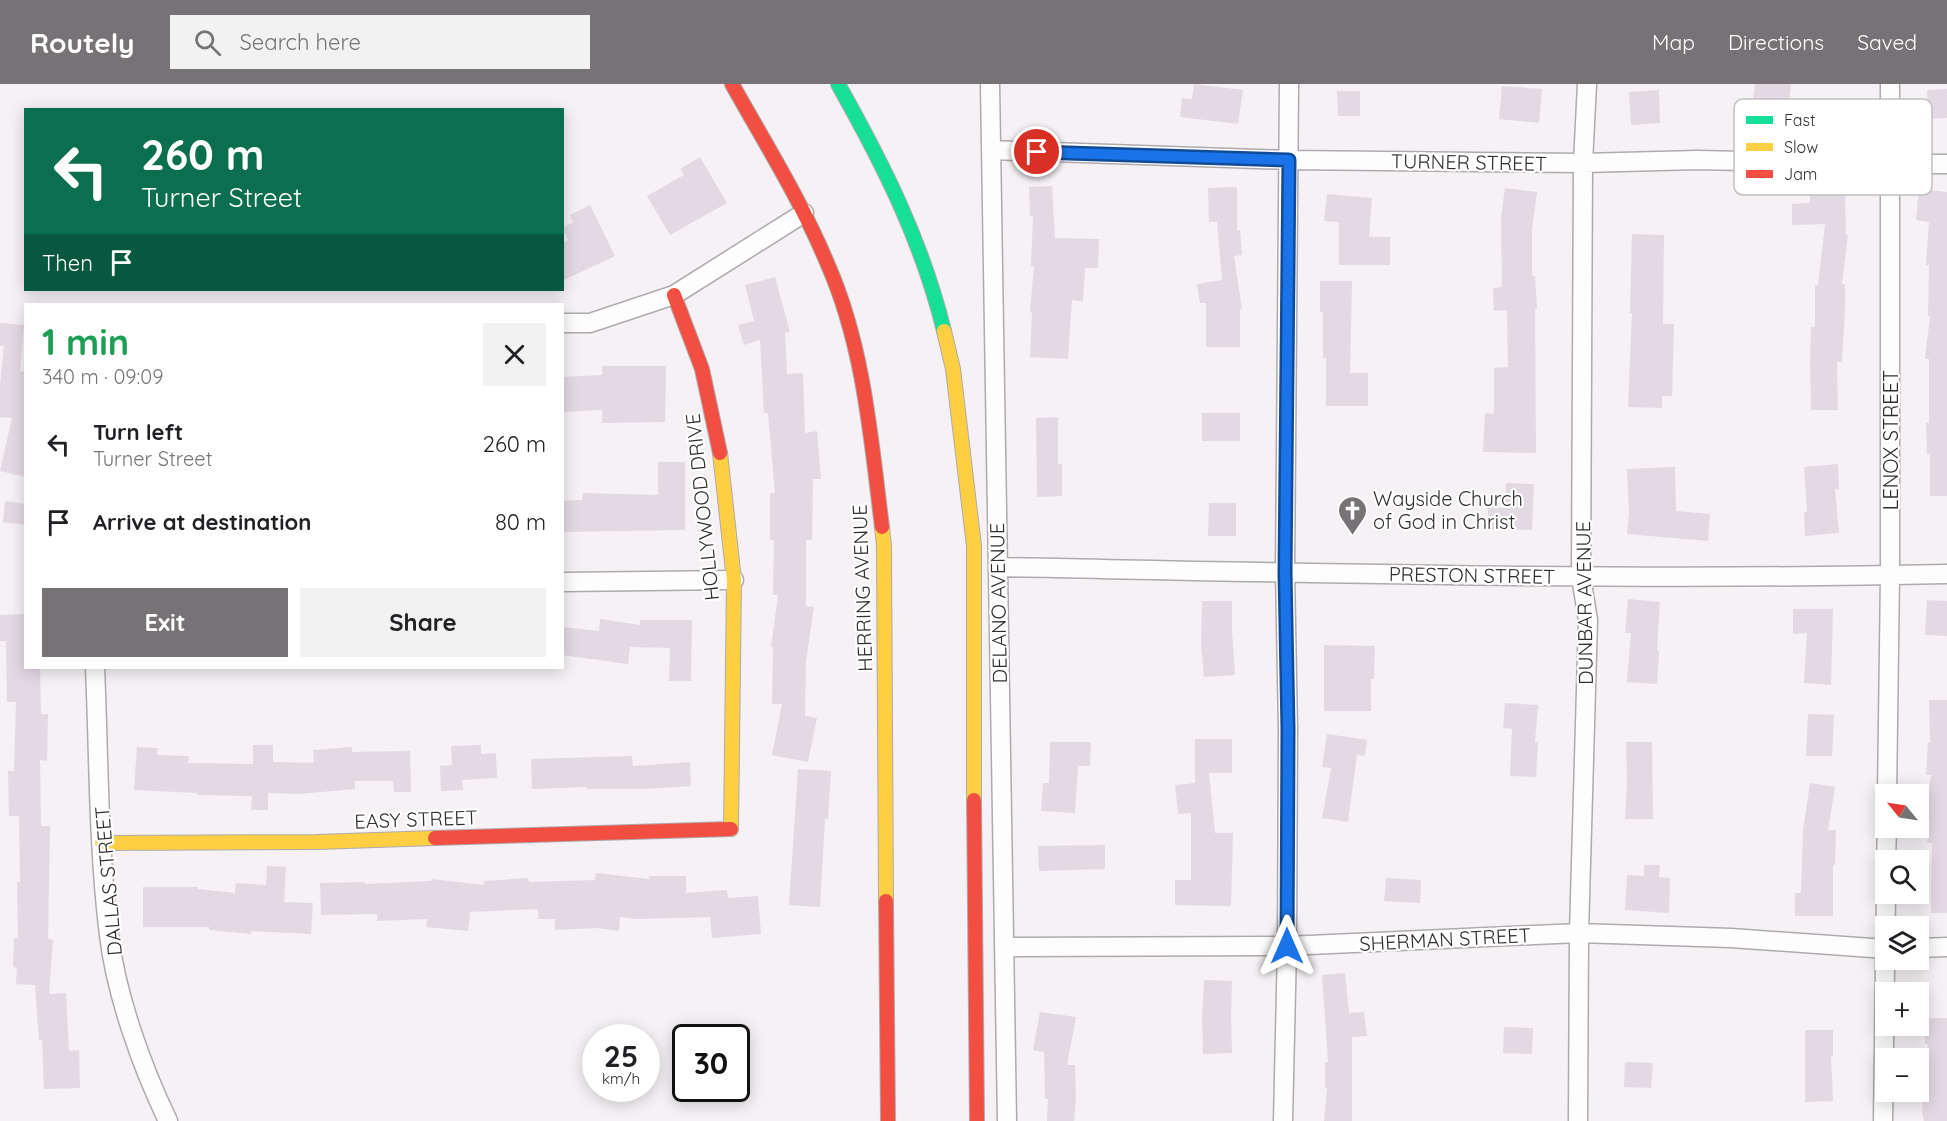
<!DOCTYPE html>
<meta charset="utf-8">
<style>
:root{--surface:#fff;--page:#f2f2f2;--text:#202124;--muted:#757577;--accent:#767276}
body{margin:0;font-family:Quicksand,sans-serif;background:var(--page);color:var(--text);height:100vh;display:flex;flex-direction:column;font-size:22px;white-space:nowrap}
*{box-sizing:border-box;margin:0}
p{font-size:20px;color:var(--muted)}
.icon{flex:none;width:33px;height:33px;fill:none;stroke:currentColor;stroke-width:2;stroke-linecap:round;stroke-linejoin:round}
.map{position:relative;flex:1;overflow:hidden}
.drawer{position:absolute;left:24px;top:219px;width:540px;height:366px;display:flex;flex-direction:column;background:var(--surface);border-radius:0px;box-shadow:0 3px 15px #0003}
.drawer>*{flex:none}
.banner{position:absolute;left:24px;top:24px;width:540px;height:183px;border-radius:0px;box-shadow:0 3px 15px #0003;background:#0b6e4f;color:#fff;overflow:hidden}
.needle{width:39px;rotate:300deg}
.controls{position:absolute;left:1875px;top:700px;display:grid;gap:12px}
.controls a{display:grid;place-items:center;width:54px;height:54px;border-radius:0px;background:var(--surface);box-shadow:0 3px 15px #0003;font-size:30px}
.speed{position:absolute;left:582px;top:940px;display:flex;gap:12px;font-size:30px;font-weight:700;text-align:center}
.speed>*{display:grid;place-content:center;width:78px;height:78px;border-radius:50%;background:var(--surface);box-shadow:0 3px 15px #0003;line-height:1}
.speed small{font-size:15px;font-weight:400}
.speed .limit{border:3px solid #111;border-radius:9px;background:#fff;color:#111}
.pin{position:absolute;display:grid;place-items:center;width:51px;height:51px;color:#fff;margin:-26px;border:3px solid #fff;border-radius:50%;box-shadow:0 2px 6px #0007}
.me{position:absolute;width:66px;margin:-33px;rotate:0deg;stroke-linejoin:round;filter:drop-shadow(0 0 4px #0008)}
.turn{display:flex;align-items:center;gap:21px;height:126px;padding:0 18px;font-size:27px}
.turn .icon{width:78px;height:78px;stroke-width:2.5}
.turn b{display:block;font-size:42px;line-height:51px}
.then{display:flex;align-items:center;height:57px;padding:0 18px;background:#0003;gap:12px;font-size:22px}
.round{display:grid;place-items:center;flex:none;width:63px;height:63px;border-radius:0px;background:var(--page)}
.overview{display:flex;align-items:center;justify-content:space-between;height:102px;padding:0 18px}
h1{font-size:36px;font-weight:800;line-height:45px;color:#1e9e55}
.action{display:flex;gap:12px;margin-top:auto;padding:12px 18px}
.action a{flex:1;height:69px;border-radius:0px;background:var(--accent);color:#fff;font-size:24px;font-weight:800;line-height:69px;text-align:center}
.action a+a{background:var(--page);color:var(--text)}
ul{padding:0;list-style:none}
li{display:flex;align-items:center;gap:18px;height:78px;padding:0 18px}
li div{flex:1}
li b{display:block;font-size:22px}
li em{font-style:normal}
header{display:flex;align-items:center;gap:36px;box-sizing:border-box;height:84px;padding:0 30px;background:var(--accent);color:#fff}
header strong{font-size:28px}
nav{display:flex;gap:33px;margin-inline-start:auto;font-size:21px}
.search{width:420px;height:54px;background:var(--page);display:flex;align-items:center;gap:15px;box-sizing:border-box;padding:0 21px;border-radius:0px;color:var(--muted);font-size:22px}
.map>svg:first-child{display:block}
.building{fill:#e3d9e3}
.lines{fill:none;stroke-linecap:round;stroke-linejoin:round}
.street-casing{stroke:#aeaaae;stroke-width:21}
.fast-casing{stroke:#aeaaae;stroke-width:16}
.slow-casing{stroke:#aeaaae;stroke-width:16}
.jam-casing{stroke:#aeaaae;stroke-width:16}
.street{stroke:#fefdfe;stroke-width:18}
.fast{stroke:#16e098;stroke-width:14}
.slow{stroke:#ffcf43;stroke-width:14}
.jam{stroke:#f24e42;stroke-width:14}
.route-casing{stroke:#114b97;stroke-width:15}
.route{stroke:#1a73e8;stroke-width:10}
.labels{text-anchor:middle;dominant-baseline:central;stroke-width:4.5;stroke-linejoin:round;paint-order:stroke}
.street-label{font-size:20px;fill:#312e31;stroke:#fff}
.poi-label{font-size:20px;fill:#312e31;stroke:#fff;text-anchor:start}
.key{fill:#fff;stroke:#c1c0c1;stroke-width:1.5}
.key-label{font-size:16px;fill:#312e31}
</style>
<header>
<strong>Routely</strong>
<div class="search"><svg class="icon" aria-label="search" viewBox="0 0 24 24"><circle cx="10" cy="10" r="6"/><path d="M15 15l6 6"/></svg>Search here</div>
<nav><a>Map</a><a>Directions</a><a>Saved</a></nav>
</header>
<div class="map">
<svg width="1947" height="1037" viewBox="0 0 1947 1037">
<rect width="100%" height="100%" fill="#f5f1f5"/>
<!-- building -->
<path class="building" d="M1194,0L1243,6L1238,40L1180,33L1182,14L1192,15Z
M1755,0H1791L1789,20L1753,17Z
M1502,2L1542,5L1539,39L1499,35Z
M1947,5V34L1928,35L1927,6Z
M1659,6L1660,39L1631,41L1629,8Z
M1337,7H1360V32H1338Z
M700,73L727,119L670,151L647,112L684,91L680,85Z
M1052,102L1055,154L1099,155L1098,184H1085L1083,217L1072,216L1068,275L1030,273L1032,229L1030,228L1034,182H1031L1033,132H1030L1029,103Z
M1237,103V146H1240L1242,171L1234,172L1242,225H1240V263H1206V219H1200L1197,200L1222,196L1217,138H1209L1208,104Z
M1505,104L1537,108L1532,145V192H1535L1537,225H1535L1536,369L1483,368L1485,329L1494,330V284L1508,283L1507,226L1494,227L1493,204L1502,203L1501,133Z
M1919,105L1947,108V412H1930V370H1927L1926,339H1929V275H1925L1930,232H1928L1929,181H1926L1929,138L1916,136Z
M1845,107L1846,151H1848L1842,200H1845V225L1842,278H1837L1838,326H1811L1810,277L1811,243H1815V201H1818L1825,140L1792,141V120L1810,119V108Z
M1327,110L1372,114L1369,153H1390V181H1339V138L1324,137Z
M590,121L615,172L562,197V159L568,156L563,144L573,138L570,131Z
M1632,150L1664,151L1663,240H1674L1672,312H1662V324L1628,323L1632,229H1630Z
M775,193L790,248L785,249L787,290L803,289L805,349L817,347L821,395H813L812,456H806V522L814,523L806,577L805,632L817,634L808,678L772,671L782,620H772L773,563H771L778,511H773L774,456H770V409H775L768,329H764L760,256L744,261L738,241L754,237L745,201Z
M1320,197H1352L1350,289H1368V322H1326V274H1323V228H1320Z
M0,239L24,241L20,287L26,288V393L0,387L12,334L0,333V301L4,262H0Z
M602,282H666L665,338L602,339V326L562,328V293L602,291Z
M1202,329H1240V357H1202Z
M1058,333V380H1062V412L1037,413L1036,334Z
M658,378H685V446L562,448V417L582,416L583,409L658,411Z
M1838,380L1839,405H1835L1839,449L1805,452L1804,428H1807L1804,383Z
M1675,383L1676,427L1710,430L1708,457L1627,450L1629,429L1627,385Z
M1506,399L1534,400L1532,446L1488,445V423L1505,424Z
M5,417L26,420V441L3,438Z
M1209,419H1236V452H1208Z
M1628,515L1660,518L1657,566L1659,567L1657,600L1627,598L1631,549H1625Z
M1927,516L1947,517V552L1925,551Z
M1202,517H1232V548L1235,591L1204,593L1201,560Z
M1793,525H1833L1831,601L1804,599L1807,549L1793,550Z
M26,530V584H40L41,630H48L47,677L40,676L41,742H50L48,855L53,856L49,910L66,909L69,967L79,966L80,1004L44,1005L42,956H39L35,901L16,900L17,884L13,883L14,854H18L17,798H20L19,732H9L8,687H14L16,618H7L6,557H0V531Z
M600,535L640,541V536H692L691,597H669L670,564L630,563L628,580L562,571V543L599,547Z
M1324,561L1375,562L1374,595H1371V627H1324Z
M1929,616H1947V829H1931L1932,759H1927L1930,737L1924,736L1931,691H1926L1928,659H1930Z
M1505,619L1538,621L1535,658H1538L1536,693L1510,692L1512,645L1503,644Z
M1808,630L1834,631L1832,672H1806Z
M1327,650L1367,656L1365,672L1357,671L1348,738L1322,734L1331,684L1322,683Z
M1195,655H1232V689H1209L1215,749H1233L1231,822L1175,821V796H1191V729L1178,730L1175,701L1195,699Z
M1050,658H1091L1090,682H1078L1075,729L1041,727L1043,699H1049Z
M1626,658H1652L1653,735H1625L1627,699Z
M253,661H273V678L314,679L313,666L352,663V668L410,667L411,708H394L393,697H355V705L299,710L268,709V726H251L252,712L197,711V709L134,706L137,663L158,664L157,671L189,672L188,679L253,680Z
M481,661V670L496,669L497,694L462,696L463,706L441,707L440,682L452,681L451,662Z
M632,672L633,682L690,678L691,702L643,705H587V703L532,705L531,675Z
M798,685L831,687L828,735H825L820,823L789,821Z
M1810,699L1835,703L1828,746H1836L1835,781H1833V832H1795V809H1801L1803,746Z
M1105,761V785L1039,787L1038,762Z
M1644,781H1660L1659,793L1670,794L1669,829L1625,826L1627,791L1644,792Z
M267,782L286,783L284,818L313,819L311,850L251,847V850L209,846V843H143V803H198V805L235,809L236,799L266,801Z
M596,789L649,795V792H686V809L727,806L728,814L758,812L761,850L712,854L710,833L637,835L620,833L619,847L597,844L555,846V835H538V825L470,828L468,847L426,843L427,835L377,837V830L321,831L320,799L365,798V800L431,797L432,795L484,801V797L528,794L529,798L595,796Z
M1386,794L1421,796L1420,819L1384,817Z
M1345,889L1349,929L1364,928L1367,952L1352,953V1037H1324L1327,1004H1325V978H1328L1322,891Z
M1204,896L1232,897L1231,932L1232,969L1203,970L1202,936Z
M1040,928L1076,933L1067,981H1075L1076,1014L1074,1037H1047L1048,1015H1045L1044,968L1033,966Z
M1924,934H1947V1037H1924L1922,1028L1928,960H1925Z
M1504,943L1533,944L1532,970L1503,969Z
M1805,946H1833V972H1831L1833,1017L1805,1018Z
M1625,978L1653,979L1651,1004L1624,1003Z"/>
<g class="lines">
<defs>
<path id="street" d="M990,0L1007,1037
M991,66L1289,76L1583,79L1697,76L1889,80H1947
M562,239H590L674,211L804,129
M998,483C1314,489 1630,497 1947,490
M562,498L734,496
M95,584C99,673 98,763 109,851C116,911 142,983 168,1037
M1887,711L1890,491V0
M1886,777L1887,744
M1004,863L1287,862L1579,849L1731,854L1886,865
M1918,864L1947,863
M1283,1037L1287,862L1288,645L1285,488L1289,0
M1578,1037L1579,849L1588,536L1581,493L1583,79L1587,0
M1883,1037L1886,810"/>
<path id="fast" d="M838,0C883,80 922,157 944,247"/>
<path id="slow" d="M944,247L953,285L974,462V716
M720,369L734,496L731,745
M882,443L884,462L886,817
M102,759L317,758L435,754"/>
<path id="jam" d="M732,0C765,59 802,118 828,181C864,263 871,355 882,443
M674,211L702,285L720,369
M974,716L977,1037
M435,754L731,745
M886,817L888,1037"/>
</defs>
<!-- street casing -->
<use href="#street" class="street-casing"/>
<!-- fast casing -->
<use href="#fast" class="fast-casing"/>
<!-- slow casing -->
<use href="#slow" class="slow-casing"/>
<!-- jam casing -->
<use href="#jam" class="jam-casing"/>
<!-- street -->
<use href="#street" class="street"/>
<!-- fast -->
<use href="#fast" class="fast"/>
<!-- slow -->
<use href="#slow" class="slow"/>
<!-- jam -->
<use href="#jam" class="jam"/>
</g>
<g class="lines">
<defs>
<path id="route" d="M1037,68L1289,76L1285,488L1288,645L1287,862"/>
</defs>
<!-- route casing -->
<use href="#route" class="route-casing"/>
<!-- route -->
<use href="#route" class="route"/>
</g>
<!-- icons -->
<defs>
<symbol id="church-pin" viewBox="-11 -11 22 30"><path d="M0 17L-7.5 6A9.5 9.5 0 1 1 7.5 6Z" fill="#767276" stroke="#fff"/><path d="M-1.2-6h2.4v3.5h3.3v2.4h-3.3V6h-2.4V-.1h-3.3v-2.4h3.3Z" fill="#fff"/></symbol>
</defs>
<g fill-rule="evenodd">
<use href="#church-pin" x="1336" y="410" width="33" height="45"/>
</g>
<g class="labels">
<!-- street labels -->
<g class="street-label">
<text transform="translate(1469 78) rotate(1)">TURNER STREET</text>
<text transform="translate(1890 356) rotate(-90)">LENOX STREET</text>
<text transform="translate(702 423) rotate(-96)">HOLLYWOOD DRIVE</text>
<text transform="translate(1472 491) rotate(1)">PRESTON STREET</text>
<text transform="translate(862 504) rotate(-92)">HERRING AVENUE</text>
<text transform="translate(998 519) rotate(-91)">DELANO AVENUE</text>
<text transform="translate(1584 519) rotate(-91)">DUNBAR AVENUE</text>
<text transform="translate(416 735) rotate(-2)">EASY STREET</text>
<text transform="translate(108 797) rotate(-95)">DALLAS STREET</text>
<text transform="translate(1445 855) rotate(-3)">SHERMAN STREET</text>
</g>
<!-- poi labels -->
<g class="poi-label">
<text x="1373" y="414">Wayside Church<tspan x="1373" dy="23">of God in Christ</tspan></text>
</g>
</g>
<!-- legend -->
<rect x="1734" y="15" width="198" height="96" rx="9" class="key"/>
<rect x="1746" y="32" width="27" height="8" fill="#16e098"/>
<rect x="1746" y="59" width="27" height="8" fill="#ffcf43"/>
<rect x="1746" y="86" width="27" height="8" fill="#f24e42"/>
<g class="key-label">
<text x="1784" y="42">Fast</text>
<text x="1784" y="69">Slow</text>
<text x="1784" y="96">Jam</text>
</g>
</svg>
<div class="controls">
<a><svg class="needle" viewBox="-14 -14 28 28"><path d="M0-13l5 13h-10z" fill="#e53935"/><path d="M0 13l5-13h-10z" fill="#757577"/></svg></a>
<a><svg class="icon" aria-label="search" viewBox="0 0 24 24"><circle cx="10" cy="10" r="6"/><path d="M15 15l6 6"/></svg></a>
<a><svg class="icon" aria-label="layers" viewBox="0 0 24 24"><path d="M12 4l9 5-9 5-9-5zM3 14l9 5 9-5"/></svg></a>
<a>+</a>
<a>−</a>
</div>
<div class="speed"><div>25<small>km/h</small></div><div class="limit">30</div></div>
<div class="pin" style="left:1037px;top:68px;background:#d93025"><svg class="icon" aria-label="arrive" viewBox="0 0 24 24"><path d="M6 21V4h12l-3 4 3 4H6"/></svg></div>
<svg class="me" style="left:1287px;top:862px" viewBox="-20 -20 40 40"><path d="M0-17L14 15 0 8-14 15z" fill="#1a73e8" stroke="#fff" stroke-width="4"/></svg>
<div class="banner">
<div class="turn"><svg class="icon" aria-label="left" viewBox="0 0 24 24"><path d="M17 20v-9H6M10 6l-5 5 5 5"/></svg><div><b>260 m</b>Turner Street</div></div>
<div class="then">Then<svg class="icon" aria-label="arrive" viewBox="0 0 24 24"><path d="M6 21V4h12l-3 4 3 4H6"/></svg></div>
</div>
<section class="drawer">
<div class="overview"><div><h1>1 min</h1><p>340 m · 09:09</p></div><a class="round"><svg class="icon" aria-label="close" viewBox="0 0 24 24"><path d="M6 6l12 12M18 6L6 18"/></svg></a></div>
<ul>
<li><svg class="icon" aria-label="left" viewBox="0 0 24 24"><path d="M17 20v-9H6M10 6l-5 5 5 5"/></svg><div><b>Turn left</b><p>Turner Street</p></div><em>260 m</em></li>
<li><svg class="icon" aria-label="arrive" viewBox="0 0 24 24"><path d="M6 21V4h12l-3 4 3 4H6"/></svg><div><b>Arrive at destination</b></div><em>80 m</em></li>
</ul>
<div class="action"><a>Exit</a><a>Share</a></div>
</section>
</div>
